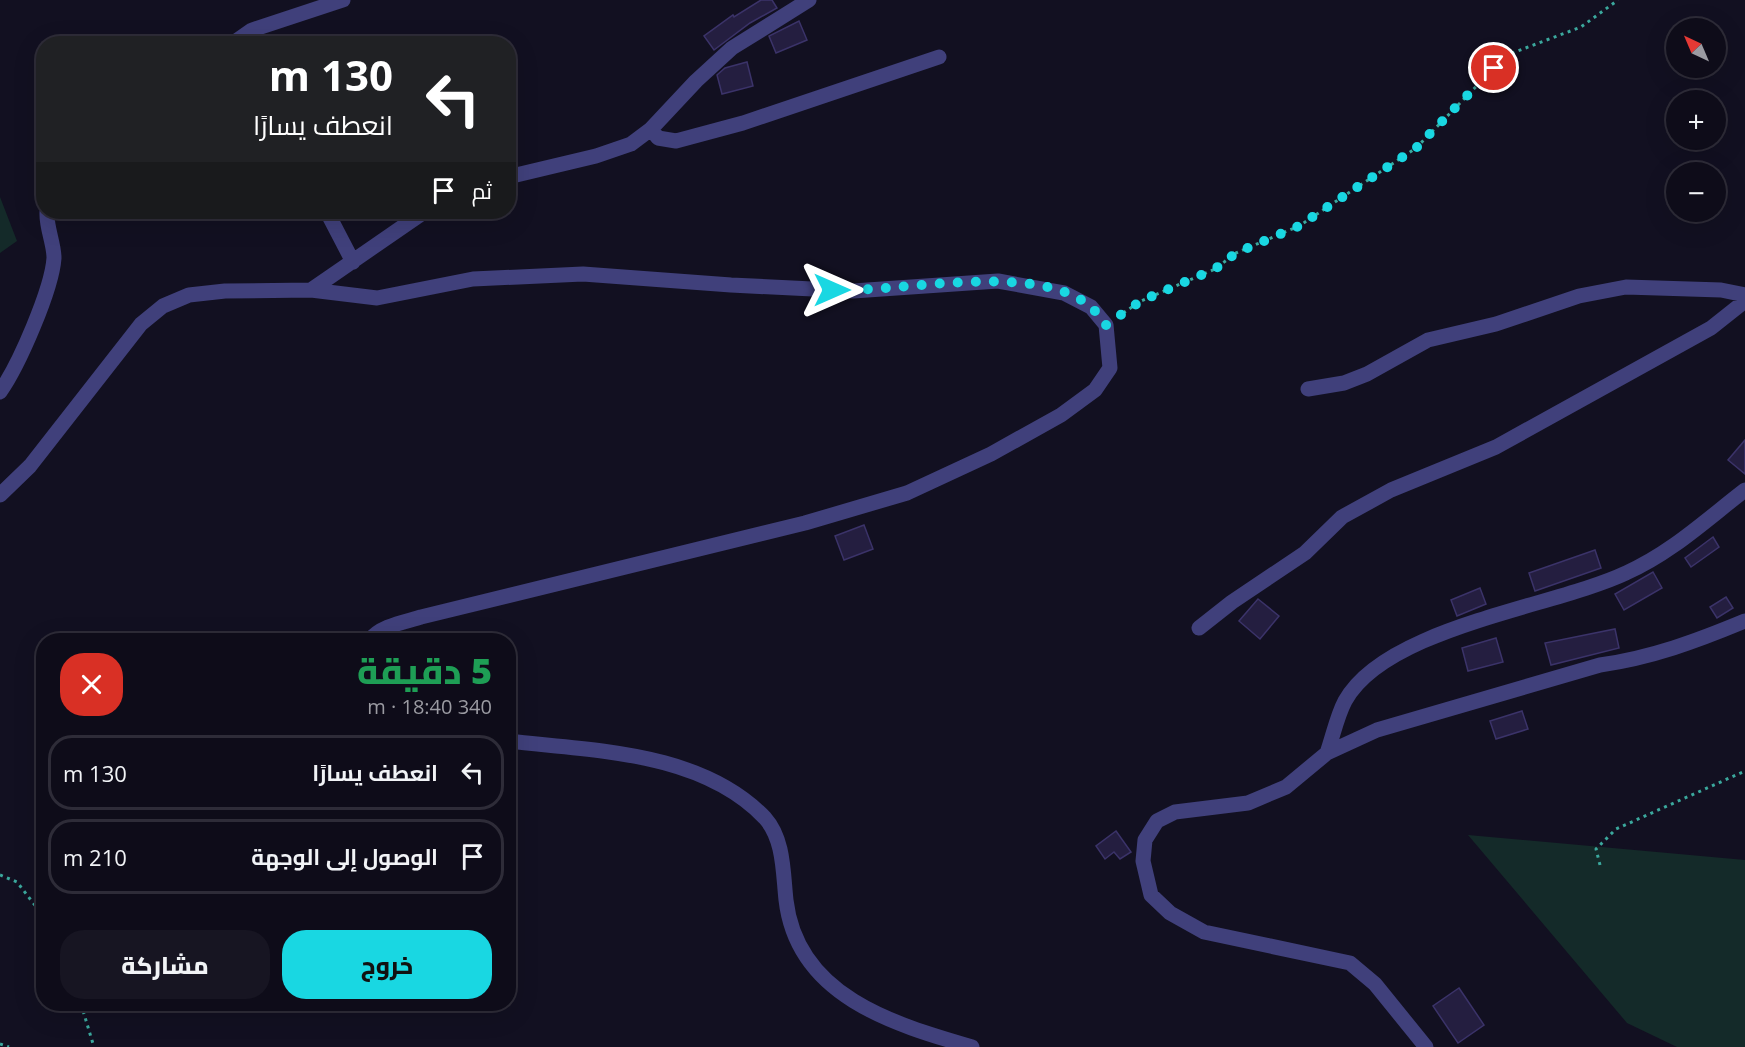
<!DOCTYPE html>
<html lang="ar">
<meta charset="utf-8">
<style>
:root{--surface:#0e0c19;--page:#171522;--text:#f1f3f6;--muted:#9b9ba2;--line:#2e2c38;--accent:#19d7e2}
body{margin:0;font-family:"Open Sans",Cairo,sans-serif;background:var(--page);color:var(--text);direction:rtl;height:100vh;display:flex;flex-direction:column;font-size:22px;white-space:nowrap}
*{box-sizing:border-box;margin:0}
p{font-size:20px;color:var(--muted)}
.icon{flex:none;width:33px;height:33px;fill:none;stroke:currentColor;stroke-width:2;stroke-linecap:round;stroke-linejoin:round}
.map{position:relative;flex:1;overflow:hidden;direction:ltr}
.drawer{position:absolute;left:36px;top:633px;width:480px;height:378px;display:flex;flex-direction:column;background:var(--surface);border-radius:24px;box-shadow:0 6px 24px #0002,0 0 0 2px var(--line);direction:rtl}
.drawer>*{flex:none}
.guide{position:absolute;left:36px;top:36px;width:480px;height:183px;border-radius:24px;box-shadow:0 6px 24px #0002,0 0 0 2px var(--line);direction:rtl;background:#202124;color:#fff;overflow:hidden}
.needle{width:39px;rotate:316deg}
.buttons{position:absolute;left:1666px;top:18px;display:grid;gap:12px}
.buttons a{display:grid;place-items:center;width:60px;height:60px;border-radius:50%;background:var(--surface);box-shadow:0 6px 24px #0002,0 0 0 2px var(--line);font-size:30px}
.pin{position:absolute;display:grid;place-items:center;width:51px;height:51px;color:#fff;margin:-26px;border:3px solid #fff;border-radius:50%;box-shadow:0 2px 6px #0007}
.me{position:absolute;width:66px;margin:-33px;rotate:90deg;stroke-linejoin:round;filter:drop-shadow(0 0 4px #0008)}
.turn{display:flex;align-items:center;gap:21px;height:126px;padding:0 24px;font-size:27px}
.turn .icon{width:78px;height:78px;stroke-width:2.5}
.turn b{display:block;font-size:42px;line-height:51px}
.then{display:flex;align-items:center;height:57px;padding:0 24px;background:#0003;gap:12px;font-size:22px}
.round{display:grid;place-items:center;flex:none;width:63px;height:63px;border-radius:24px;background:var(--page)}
.head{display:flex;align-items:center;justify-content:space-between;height:102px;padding:0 24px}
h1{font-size:36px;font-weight:800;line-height:45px;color:#1e9e55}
.button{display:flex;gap:12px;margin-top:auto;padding:12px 24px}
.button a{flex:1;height:69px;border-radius:24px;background:var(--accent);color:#111;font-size:24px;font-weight:800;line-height:69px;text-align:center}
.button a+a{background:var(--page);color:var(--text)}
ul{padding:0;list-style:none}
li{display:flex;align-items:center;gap:18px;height:75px;margin:0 12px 9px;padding:0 12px;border:3px solid var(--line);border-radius:24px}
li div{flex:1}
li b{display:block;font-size:22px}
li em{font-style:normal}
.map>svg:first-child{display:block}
.green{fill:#142a29}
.building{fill:#241e40;stroke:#3b3369;stroke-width:1.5}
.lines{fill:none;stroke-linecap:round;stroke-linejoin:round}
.path{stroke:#3ba89d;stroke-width:3;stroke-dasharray:3 4.5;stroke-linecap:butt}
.minor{stroke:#40407b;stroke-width:15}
.route{stroke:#19d7e2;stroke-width:10;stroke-dasharray:0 18}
</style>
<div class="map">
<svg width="1745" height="1047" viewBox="0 0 1745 1047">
<rect width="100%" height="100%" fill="#121021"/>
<!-- green -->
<path class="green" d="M0,197L17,241L0,253Z
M1468,835L1745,860V1047H1677L1627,1023Z"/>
<!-- building -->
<path class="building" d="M761,0H772L777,8L750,23L714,50L704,36L733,15L734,17Z
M799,21L807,40L776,53L769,36Z
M747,62L753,86L722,94L717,75L725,68Z
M1745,440V474L1728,460Z
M864,525L873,549L844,560L835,536Z
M1713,537L1719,547L1691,567L1685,558Z
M1595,550L1601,568L1535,591L1529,573Z
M1653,572L1662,588L1624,610L1615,594Z
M1480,588L1486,604L1457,616L1451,600Z
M1726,597L1733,608L1717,618L1710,607Z
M1258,599L1279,616L1260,639L1239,621Z
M1615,629L1619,648L1551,665L1545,643Z
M1496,638L1503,662L1468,671L1462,648Z
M1522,711L1528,729L1496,739L1490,721Z
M1116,831L1131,852L1120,859L1114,852L1105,859L1096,846Z
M1459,988L1484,1025L1458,1043L1433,1006Z"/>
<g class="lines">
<!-- path -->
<path class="path" d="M1117,317L1141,301L1215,269L1236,253L1299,226L1416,148L1507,55L1581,27L1618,0
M1600,865L1596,849L1616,829L1745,771
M0,875L17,882L44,917
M81,1004L94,1047
M0,1044L9,1047"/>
<!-- minor -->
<path class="minor" d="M232,44L252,30L343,0
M651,129L658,138L676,141L743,123L939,57
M508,177L596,156L631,144L651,129L696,81L732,48L809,0
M327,212L353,262
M311,290L424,212
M1308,389L1344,383L1367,374L1428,340L1496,324L1579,296L1626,287L1721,290L1745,295
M0,392C19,365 52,289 54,258C54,243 46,227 47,212
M0,495L30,466L141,324L163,306L189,295L225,291L311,290L377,298L473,279L583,274L731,285L853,291L998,281L1064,293L1091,307L1106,325L1110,368L1095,390L1061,415L991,454L907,493L805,523L421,617C405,622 380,626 370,640
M1199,628L1232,602L1305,553L1342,517L1391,490L1496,447L1711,328L1745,301
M508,741C593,751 701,751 765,818C784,839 783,873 786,900C797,996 893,1024 972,1047
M1327,753C1333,736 1337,716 1345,701C1386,627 1554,607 1626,573C1671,553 1706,520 1745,490
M1426,1047L1375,984L1350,963L1204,932L1170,913L1151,895L1143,861L1145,840L1157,821L1175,812L1248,803L1286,787L1327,753L1377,730L1600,665C1651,658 1697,641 1745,621"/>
</g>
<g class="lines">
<!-- route -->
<path class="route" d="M832,290C901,293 1036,260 1091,307C1097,312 1101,320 1106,325L1141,301L1215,269L1236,253L1299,226L1416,148L1494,68"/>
</g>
</svg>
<div class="buttons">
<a><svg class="needle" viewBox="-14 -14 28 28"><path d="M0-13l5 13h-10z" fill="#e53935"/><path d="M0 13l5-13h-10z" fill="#9b9ba2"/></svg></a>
<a>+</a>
<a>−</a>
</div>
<div class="pin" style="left:1494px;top:68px;background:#d93025"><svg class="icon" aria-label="arrive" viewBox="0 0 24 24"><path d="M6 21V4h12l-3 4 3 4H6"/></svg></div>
<svg class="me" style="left:832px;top:290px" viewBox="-20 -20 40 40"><path d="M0-17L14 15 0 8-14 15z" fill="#19d7e2" stroke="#fff" stroke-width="4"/></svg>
<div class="guide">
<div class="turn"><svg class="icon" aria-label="left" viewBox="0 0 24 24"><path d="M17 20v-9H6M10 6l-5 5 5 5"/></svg><div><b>130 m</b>انعطف يسارًا</div></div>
<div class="then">ثم<svg class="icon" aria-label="arrive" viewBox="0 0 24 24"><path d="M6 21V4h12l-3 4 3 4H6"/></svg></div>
</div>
<section class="drawer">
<div class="head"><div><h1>5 دقيقة</h1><p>340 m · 18:40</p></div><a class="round" style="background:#d93025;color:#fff"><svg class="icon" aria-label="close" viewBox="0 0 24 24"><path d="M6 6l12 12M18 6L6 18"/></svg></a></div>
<ul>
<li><svg class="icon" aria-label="left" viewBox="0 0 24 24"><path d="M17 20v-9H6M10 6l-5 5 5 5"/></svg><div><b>انعطف يسارًا</b></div><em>130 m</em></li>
<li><svg class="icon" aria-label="arrive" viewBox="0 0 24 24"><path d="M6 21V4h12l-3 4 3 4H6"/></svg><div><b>الوصول إلى الوجهة</b></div><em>210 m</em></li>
</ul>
<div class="button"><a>خروج</a><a>مشاركة</a></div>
</section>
</div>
